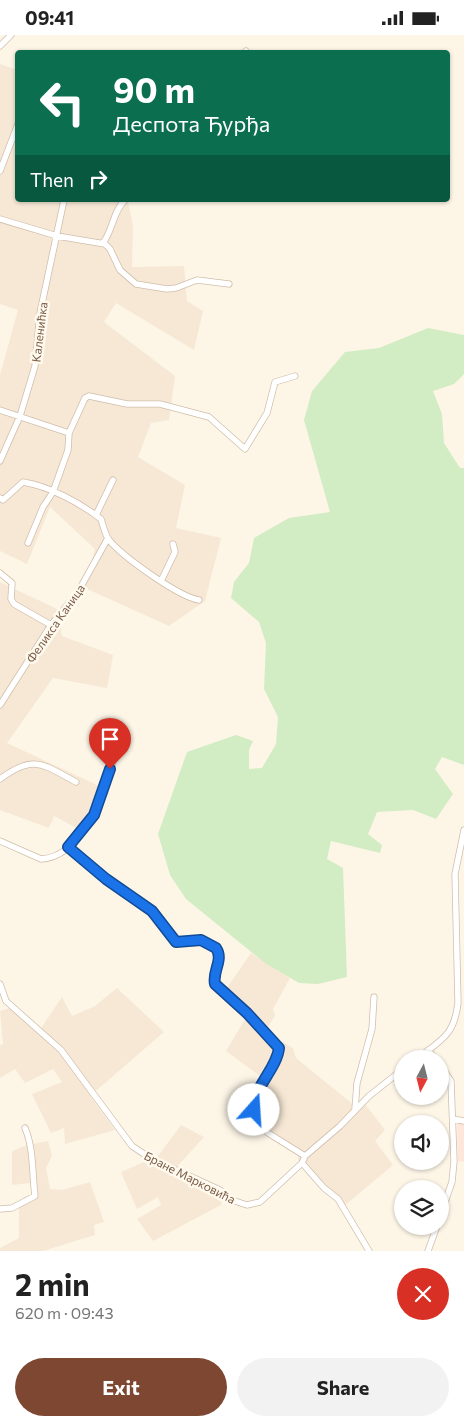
<!DOCTYPE html>
<meta charset="utf-8">
<style>
:root{--surface:#fff;--page:#f2f2f2;--text:#222;--muted:#767676;--accent:#7d4732}
body{margin:0;font-family:Commissioner,sans-serif;background:var(--page);color:var(--text);height:100vh;display:flex;flex-direction:column;font-size:19px;white-space:nowrap}
*{box-sizing:border-box;margin:0}
p{font-size:16px;color:var(--muted)}
.icon{flex:none;width:28px;height:28px;fill:none;stroke:currentColor;stroke-width:2;stroke-linecap:round;stroke-linejoin:round}
.map{position:relative;height:1216px;overflow:hidden}
.sheet{display:flex;flex-direction:column;background:var(--surface);flex:1}
.sheet>*{flex:none}
.guide{position:absolute;left:15px;top:15px;width:435px;height:152px;border-radius:5px;box-shadow:0 1px 4px #0004;background:#0b6e4f;color:#fff;overflow:hidden}
.needle{width:32px;rotate:187deg}
.fabs{position:absolute;left:394px;top:1015px;display:grid;gap:10px}
.fabs a{display:grid;place-items:center;width:55px;height:55px;border-radius:50%;background:var(--surface);box-shadow:0 1px 4px #0004;font-size:25px}
.pin{position:absolute;display:grid;place-items:center;width:42px;height:42px;color:#fff;margin:-51px -21px;border-radius:50% 50% 50% 0;rotate:-45deg;box-shadow:0 0 5px #0007}
.pin .icon{rotate:45deg}
.me{position:absolute;width:55px;margin:-28px;rotate:19deg;stroke-linejoin:round;filter:drop-shadow(0 0 4px #0008)}
.turn{display:flex;align-items:center;gap:18px;height:105px;padding:0 15px;font-size:22px}
.turn .icon{width:65px;height:65px;stroke-width:2.5}
.turn b{display:block;font-size:35px;line-height:42px}
.then{display:flex;align-items:center;height:48px;padding:0 15px;background:#0003;gap:10px;font-size:19px}
.round{display:grid;place-items:center;flex:none;width:52px;height:52px;border-radius:26px;background:var(--page)}
.headline{display:flex;align-items:center;justify-content:space-between;height:85px;padding:0 15px}
h1{font-size:30px;font-weight:700;line-height:38px}
.button{display:flex;gap:10px;margin-top:auto;padding:10px 15px}
.button a{flex:1;height:58px;border-radius:30px;background:var(--accent);color:#fff;font-size:20px;font-weight:700;line-height:58px;text-align:center}
.button a+a{background:var(--page);color:var(--text)}
.status{display:flex;justify-content:space-between;align-items:center;height:35px;padding:0 25px;background:var(--surface);direction:ltr}
.status svg{height:14px;fill:currentColor}
.map>svg:first-child{display:block}
.residential{fill:#f6e8d5}
.commercial{fill:#fee7da}
.green{fill:#d2ecc4}
.lines{fill:none;stroke-linecap:round;stroke-linejoin:round}
.street-casing{stroke:#d0beab;stroke-width:7}
.street{stroke:#fff;stroke-width:5.5}
.route-casing{stroke:#114b97;stroke-width:12}
.route{stroke:#1a73e8;stroke-width:9}
.labels{text-anchor:middle;dominant-baseline:central;stroke-width:5;stroke-linejoin:round;paint-order:stroke}
.street-label{font-size:12px;fill:#795d49;stroke:#fff9ee}
</style>
<div class="status"><b>09:41</b><svg viewBox="0 0 49 12"><path d="M0 12V9h3v3zM5 12V6h3v6zM10 12V3h3v9zM15 12V0h3v12zM26 1h20v11H26zM47 4h2v5h-2z"/></svg></div>
<div class="map">
<svg width="464" height="1216" viewBox="0 0 464 1216">
<rect width="100%" height="100%" fill="#fdf6e7"/>
<!-- residential -->
<path class="residential" d="M0,29L17,35L18,165H128L133,192L132,232L184,231L187,266L203,276L194,315L116,268L104,287L175,341L169,385L151,388L138,422L185,450L176,493L221,503L205,566L169,591L85,553L95,514L50,472L27,529L0,516V340L18,275L0,269Z
M0,547L57,574L62,601L113,620L107,653L53,643L7,708L99,751L94,785L86,798L54,781L49,793L0,775Z
M251,918L290,943L273,974L275,981L265,996L273,1005L280,1008L283,1007L293,1013L296,1023L355,1071L362,1065L385,1095L375,1106L393,1130L343,1172L332,1155L322,1149L306,1130L298,1125V1121L273,1105L259,1090L250,1074V1065L263,1043L226,1016L247,981L240,973L222,960Z
M117,953L164,997L90,1061L115,1095L65,1109L64,1093L51,1098L32,1059L62,1047L53,1034L25,1048L15,1034L0,1043V1010L3,1009L0,976L13,972L41,993L62,962L72,981L95,971Z
M181,1090L204,1102L174,1135L213,1155L222,1163L221,1170L153,1206L137,1184L161,1170L158,1162L137,1174L121,1137L158,1121Z
M48,1106L52,1121L46,1133L50,1154L62,1155L90,1147L104,1187L94,1190L95,1200L43,1216H0V1213L19,1203V1171L24,1162L32,1159L30,1148L12,1150V1116L27,1110Z"/>
<!-- commercial -->
<path class="commercial" d="M459,1087L464,1088V1127L458,1126L457,1090Z"/>
<!-- green -->
<path class="green" d="M428,293L464,300V339L454,349L433,356L442,379L444,408L460,433H464V730L442,722L435,734L453,759L436,784L413,775L377,777L368,799L382,810L380,818L331,806L327,824L343,833L347,942L318,949L299,948L265,928L186,864L170,840L158,799L187,717L236,700L253,706L249,715V734L262,733L276,709L278,682L264,654L266,608L259,587L231,563L234,547L249,528L254,503L289,483L330,477L304,385L312,356L345,317L379,313Z"/>
<g class="lines">
<defs>
<path id="street" d="M0,11L11,0
M244,18L246,16
M0,136L18,89
M0,184L57,201L105,209L110,214L120,235L136,249L167,254L176,253L197,245L229,249
M103,208C113,195 113,176 125,165
M0,375L69,398
M0,426L20,381L35,331L40,278L64,165
M0,463L3,465L23,447C49,451 80,468 101,484C103,490 105,500 109,505C123,522 179,562 199,565
M96,480L113,445
M28,508L43,472L53,457L68,415L69,398L85,363L89,361L127,369H160L209,382L245,414L267,378L275,347L295,341
M0,538L12,548L11,564L14,569L51,590
M161,546L175,517L173,509
M0,670L51,590L78,557L108,503
M0,744C34,719 42,729 76,747
M0,806L41,824C91,821 108,737 122,699
M68,812L106,845L152,876L176,907L201,905L216,913C224,925 212,936 215,949L247,978L279,1013L275,1027L254,1067V1075L268,1098L305,1121
M0,949L6,966L61,1015L132,1111L150,1123L220,1155L232,1165L247,1170L260,1167L302,1128L305,1121L340,1091L369,1061L402,1035
M428,1015L435,1024
M417,1024C442,1004 454,1001 458,968L455,839L464,795
M440,1030L451,1046L454,1126L452,1147L440,1181
M355,1074L357,1048L372,994L374,962
M453,1084L464,1086
M302,1128L324,1153L338,1164L369,1216
M0,1174L12,1173L35,1161C32,1139 34,1114 25,1093
M428,1216L437,1191"/>
</defs>
<!-- street casing -->
<use href="#street" class="street-casing"/>
<!-- street -->
<use href="#street" class="street"/>
</g>
<g class="lines">
<defs>
<path id="route" d="M110,734L94,780L68,812L106,844L152,876L176,907L201,905L216,913C224,925 212,936 215,949L247,978L279,1013C277,1034 251,1055 254,1075"/>
</defs>
<!-- route casing -->
<use href="#route" class="route-casing"/>
<!-- route -->
<use href="#route" class="route"/>
</g>
<g class="labels">
<!-- street labels -->
<g class="street-label">
<text transform="translate(39 297) rotate(-83)">Каленићка</text>
<text transform="translate(55 588) rotate(-55)">Феликса Каница</text>
<text transform="translate(190 1142) rotate(27)">Бране Марковића</text>
</g>
</g>
</svg>
<div class="fabs">
<a><svg class="needle" viewBox="-14 -14 28 28"><path d="M0-13l5 13h-10z" fill="#e53935"/><path d="M0 13l5-13h-10z" fill="#767676"/></svg></a>
<a><svg class="icon" aria-label="sound" viewBox="0 0 24 24"><path d="M4 9h4l5-4v14l-5-4H4zM17 9q2 3 0 6"/></svg></a>
<a><svg class="icon" aria-label="layers" viewBox="0 0 24 24"><path d="M12 4l9 5-9 5-9-5zM3 14l9 5 9-5"/></svg></a>
</div>
<div class="pin" style="left:110px;top:734px;background:#d93025"><svg class="icon" aria-label="arrive" viewBox="0 0 24 24"><path d="M6 21V4h12l-3 4 3 4H6"/></svg></div>
<svg class="me" style="left:254px;top:1075px" viewBox="-20 -20 40 40"><circle r="19" fill="#fff"/><path d="M0-13L10 11 0 6-10 11z" fill="#1a73e8"/></svg>
<div class="guide">
<div class="turn"><svg class="icon" aria-label="left" viewBox="0 0 24 24"><path d="M17 20v-9H6M10 6l-5 5 5 5"/></svg><div><b>90 m</b>Деспота Ђурђа</div></div>
<div class="then">Then<svg class="icon" aria-label="right" viewBox="0 0 24 24"><path d="M7 20v-9h11M14 6l5 5-5 5"/></svg></div>
</div>
</div>
<section class="sheet">
<div class="headline"><div><h1>2 min</h1><p>620 m · 09:43</p></div><a class="round" style="background:#d93025;color:#fff"><svg class="icon" aria-label="close" viewBox="0 0 24 24"><path d="M6 6l12 12M18 6L6 18"/></svg></a></div>
<div class="button"><a>Exit</a><a>Share</a></div>
</section>
